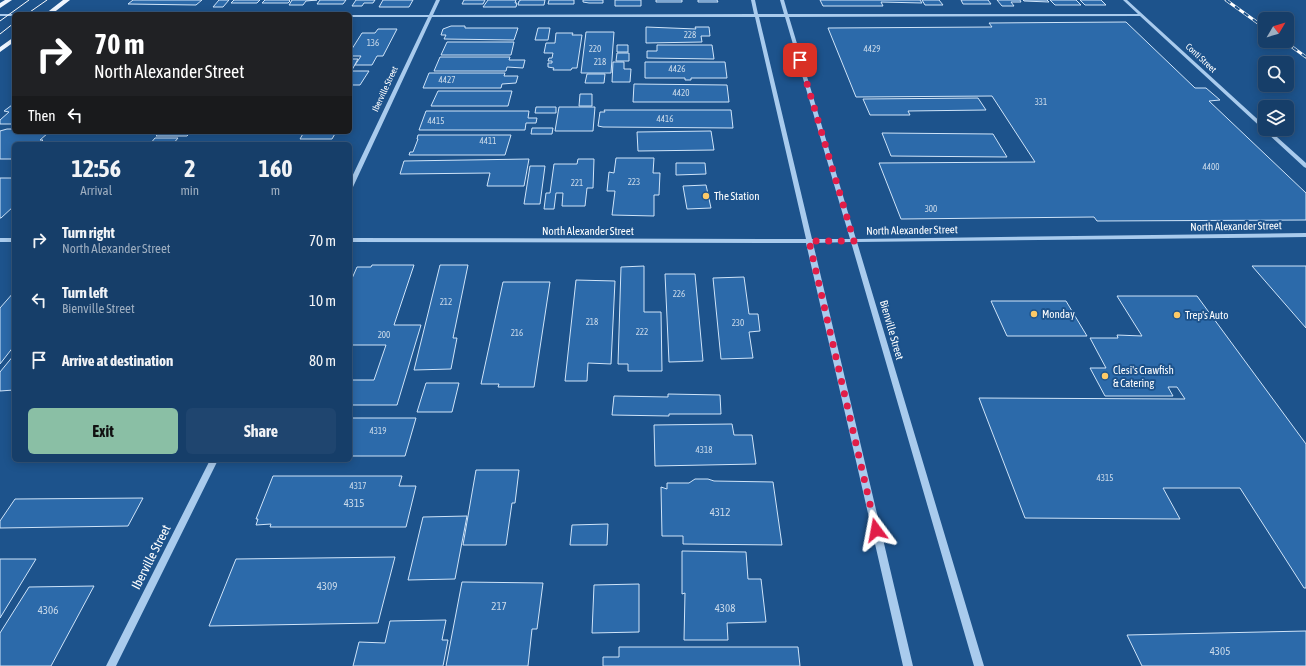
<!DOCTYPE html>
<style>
:root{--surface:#163e69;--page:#1f456f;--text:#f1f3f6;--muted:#9eaec0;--line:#35577d;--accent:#8abfa5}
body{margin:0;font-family:"Asap Condensed",sans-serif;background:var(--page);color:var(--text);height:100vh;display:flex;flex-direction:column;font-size:15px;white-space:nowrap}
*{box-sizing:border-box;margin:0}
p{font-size:13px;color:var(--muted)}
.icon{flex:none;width:22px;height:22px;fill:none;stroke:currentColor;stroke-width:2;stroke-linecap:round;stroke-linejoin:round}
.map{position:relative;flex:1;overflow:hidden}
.drawer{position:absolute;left:12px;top:142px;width:340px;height:320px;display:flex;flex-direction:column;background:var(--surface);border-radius:6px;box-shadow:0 2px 10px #0003,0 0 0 1px var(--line)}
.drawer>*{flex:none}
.top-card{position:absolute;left:12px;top:12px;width:340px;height:122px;border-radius:6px;box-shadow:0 2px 10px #0003,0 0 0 1px var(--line);background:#202124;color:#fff;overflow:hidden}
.needle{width:26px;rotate:52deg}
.buttons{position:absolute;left:1258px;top:12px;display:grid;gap:8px}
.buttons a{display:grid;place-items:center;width:36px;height:36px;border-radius:6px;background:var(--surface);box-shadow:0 2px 10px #0003,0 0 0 1px var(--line);font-size:20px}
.pin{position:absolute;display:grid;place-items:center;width:34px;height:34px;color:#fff;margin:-17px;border-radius:8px;box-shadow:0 2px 6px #0006}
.me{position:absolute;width:44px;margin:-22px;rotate:347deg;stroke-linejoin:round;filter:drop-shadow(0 0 3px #0008)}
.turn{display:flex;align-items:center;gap:14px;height:84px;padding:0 16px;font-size:18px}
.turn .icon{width:52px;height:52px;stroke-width:2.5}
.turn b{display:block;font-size:28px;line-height:34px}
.then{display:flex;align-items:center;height:38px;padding:0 16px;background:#0003;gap:8px;font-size:15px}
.eta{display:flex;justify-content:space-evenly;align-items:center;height:68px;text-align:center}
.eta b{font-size:24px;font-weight:700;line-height:28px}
.button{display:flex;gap:8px;margin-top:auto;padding:8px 16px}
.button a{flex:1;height:46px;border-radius:6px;background:var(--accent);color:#111;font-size:16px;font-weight:700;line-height:46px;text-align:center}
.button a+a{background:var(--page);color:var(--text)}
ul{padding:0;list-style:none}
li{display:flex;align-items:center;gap:12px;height:60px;padding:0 16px}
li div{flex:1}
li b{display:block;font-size:15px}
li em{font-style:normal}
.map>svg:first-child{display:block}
.building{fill:#2c6aaa;stroke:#cfe4f9}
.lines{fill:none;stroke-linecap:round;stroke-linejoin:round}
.minor{fill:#a9cbed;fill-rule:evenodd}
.major{fill:#eff6ff;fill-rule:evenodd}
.tram{stroke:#fff;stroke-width:1}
.rail-casing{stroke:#fff;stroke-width:3}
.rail{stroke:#1d538c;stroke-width:2;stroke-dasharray:5.5;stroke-linecap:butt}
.route{stroke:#e11d48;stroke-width:7;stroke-dasharray:0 12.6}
.poi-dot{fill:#fdca67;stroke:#1d538c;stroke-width:1.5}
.labels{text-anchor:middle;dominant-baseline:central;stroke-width:4;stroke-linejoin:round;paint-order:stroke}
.number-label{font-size:9px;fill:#cadaea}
.far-street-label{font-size:9px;fill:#fff;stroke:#1d538c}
.poi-label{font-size:11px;fill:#fff;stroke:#1d538c;text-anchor:start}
.street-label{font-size:11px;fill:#fff;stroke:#1d538c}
.near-number-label{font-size:11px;fill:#cadaea}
.near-street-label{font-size:13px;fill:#fff;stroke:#1d538c}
</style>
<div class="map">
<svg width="1306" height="666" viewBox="0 0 1306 666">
<rect width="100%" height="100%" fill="#1d538c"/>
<!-- building -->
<path class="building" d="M133,0H202L196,5L128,4Z
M219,0H229L223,7H213Z
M234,0H260L257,3H231Z
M265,0H289L290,1L288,3H262Z
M292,0H317L306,1L303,5H289Z
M320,0H346L343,4H317Z
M356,0H375L373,3H364L362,6H352Z
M383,0H413L409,7H379Z
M464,0H485L483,4H462Z
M488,0H516L515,3H517L516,7H483Z
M521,0H545L544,5H518L519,1Z
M549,0H574V4H548Z
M583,0H603V3H589L583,2Z
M615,0H641V6H615Z
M656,0H682V2H656Z
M698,0H717L718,2H698Z
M820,0H920L922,3L881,2L883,6H823Z
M922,0H939L943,5H925Z
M961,0H988L991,4H963Z
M997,0H1020L1021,2H1011L1014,6H1002Z
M1023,0H1047L1049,2L1024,1Z
M1050,0H1076L1081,5H1055Z
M1080,0H1101L1106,5H1085Z
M1126,22L1195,88H1206L1220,100L1209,101L1306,193V220L1097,221L1094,217L901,219L879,163L1035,162L992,96L856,97L828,28L992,27L989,23Z
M451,26H465V28H518L514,40L444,39L446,35H441L443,29Z
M646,27L696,29L695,27H709L710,36H701L702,42L646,43Z
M538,28H550L548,40H535Z
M378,29H397L383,56H377L372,65H355L361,56H350V52L362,33H375Z
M586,32H614L611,73H581Z
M556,33H573L572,35H582L577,68H572L571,70H553L554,68L548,67V63H552V61H548L549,58H552L553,53H544L546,43H555Z
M447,42H514L511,55H441Z
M617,45H628V52H617Z
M657,45H712L714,59L647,58V51H657Z
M617,53H629V61H616Z
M440,57H510L509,60H525L523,68L507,67L506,71H434Z
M350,59H358L352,70H350Z
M613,62H624V69H631L630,82H612Z
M645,62H725L727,78H691V80H685V78H645Z
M350,71H369L360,85H350Z
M429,73H505L504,76H518L516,83L502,84L501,88H423Z
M587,74H605L604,83H585Z
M634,84L727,85L729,102H633Z
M438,91H512L508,106H431Z
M580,94H592V106H579Z
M978,98L986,110L908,111L910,115H870L863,99Z
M12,105H14V124H0V120L9,112L4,111Z
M536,107H556V113H535Z
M559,107H595L593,131H555Z
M604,110H731L733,128L603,127L598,126L600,112H605Z
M426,111H529L528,118H537L536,123H526L525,130H419Z
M532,128H553L552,134H531Z
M7,129H14V132L48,133L40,140H43L39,144H14V159H0V131Z
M711,131L714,150L638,151L637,132Z
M160,132H191L187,136H156Z
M304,132H336L332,139H300Z
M882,133L993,134L1007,157L891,156Z
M418,135H511L505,155H409L410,152H413L418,139H417Z
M155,138H178L173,144H150Z
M616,158H654L653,173H660L659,195H654V216L612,215L615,191H607L609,172L614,173Z
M529,159L524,186H487L490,173L400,174L404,161Z
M578,159H594L593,188H587L585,206H562L563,193H556L554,209H544L546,193H550L554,164H577Z
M676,163H705L706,174L676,175Z
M530,166H545L540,204H524Z
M0,178H14V206L1,218H0Z
M706,185L711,208L687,209L683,186Z
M372,265H414L394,325H421L397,405H350V380H374L386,345H350V283L357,267H371Z
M440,265H468L453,338H457L451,369L414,370Z
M644,266V312H661L662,371H628V364H618L621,267Z
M1252,266H1306V328Z
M665,274H695L703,361L669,362Z
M744,277L749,314H758L760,331L749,332L753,358L721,359L713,278Z
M576,280L615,281L611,364L588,363L587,381H565Z
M503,282H550L534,387H498L499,384H481Z
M14,292V346L0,364V308Z
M1117,296H1197L1306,444V588H1304L1240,488H1163L1180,519L1025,518L979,398L1185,399L1177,387H1168L1173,396H1105L1090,368H1106L1090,338H1118L1117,335L1142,336Z
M991,301H1066L1087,336H1007Z
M14,355V390L0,391V372Z
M426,383H459L452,412H417Z
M668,394L720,395L721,414H669V416L612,415L614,396L668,397Z
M350,418H416L405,456H350Z
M732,424L734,435H752L756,464L655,466L654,425Z
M476,470H519L515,503H512L506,545H463Z
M273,476H402L399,486H416L406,527H270L271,524L256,525L258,519H256Z
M695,479H708L714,481L773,482L782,545L683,544V536H662L661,487L667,489V483H689Z
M143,498L128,526L0,528V521L15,499Z
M467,516L455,579L408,580L423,517Z
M608,524L607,545H570L572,525Z
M682,551L746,552L748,579H761L766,622L727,623L728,640H684L685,593L682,594Z
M395,557L378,623L209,626L236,559Z
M0,559H36L0,618Z
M462,582L543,583L537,629H532L528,666H446Z
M639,584V632L592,633L594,585Z
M94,586L51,666H0V633L29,587Z
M446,620L442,640H448L443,666H353L359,642L385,643L390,621Z
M1306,631V666H1142L1127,635Z
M619,647H798L800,666H603V657H619Z"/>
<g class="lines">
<!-- minor -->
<path class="minor" d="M436,0H440L433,15L754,14L751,0H755L758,14H784L780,0H784L788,14H1138L1123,0H1127L1265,126V129H1268L1306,163V168L1304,167L1140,16L789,17L856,239L1306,233V237L857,242L984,666H974L851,242L813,243L913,666H903L806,243L350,242V238L806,239L755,17H432L353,187L350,189V181L428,17H350V15H429ZM759,17H785L850,239H812Z
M0,14H15L14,16H0Z
M0,238H14V242H0Z
M210,460H218L116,666H106Z"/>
<!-- major -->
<path class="major" d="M5,0H12L0,8V3Z
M63,0H70L52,14H45Z
M14,37V42L0,52V47Z"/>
<!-- tram -->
<path class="tram" d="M27,14L47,0
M0,21L29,0
M0,34L14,23"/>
<defs>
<path id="rail" d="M1226,0L1265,28
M1284,41L1306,57"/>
</defs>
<!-- rail casing -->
<use href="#rail" class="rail-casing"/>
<!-- rail -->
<use href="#rail" class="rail"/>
</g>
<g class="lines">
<!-- route -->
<path class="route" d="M800,60L854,241H809L876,530"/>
</g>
<!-- markers -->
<g class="poi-dot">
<circle cx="706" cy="196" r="4"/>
<circle cx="1034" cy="314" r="4"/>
<circle cx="1177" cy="315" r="4"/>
<circle cx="1105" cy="376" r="4"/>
</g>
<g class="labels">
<!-- number labels -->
<g class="number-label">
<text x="690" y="35">228</text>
<text x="373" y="43">136</text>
<text x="595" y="49">220</text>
<text x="872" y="49">4429</text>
<text x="600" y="62">218</text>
<text x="677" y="69">4426</text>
<text x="447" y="80">4427</text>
<text x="681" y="93">4420</text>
<text x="1041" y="102">331</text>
<text x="665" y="119">4416</text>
<text x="436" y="121">4415</text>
<text x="488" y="141">4411</text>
<text x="1211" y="167">4400</text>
<text x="634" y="182">223</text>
<text x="577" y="183">221</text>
<text x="931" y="209">300</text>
<text x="679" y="294">226</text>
<text x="446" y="302">212</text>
<text x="592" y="322">218</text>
<text x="738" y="323">230</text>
<text x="642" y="332">222</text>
<text x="517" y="333">216</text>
<text x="384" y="335">200</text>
<text x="378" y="431">4319</text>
<text x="704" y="450">4318</text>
<text x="1105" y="478">4315</text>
<text x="358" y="486">4317</text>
</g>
<!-- far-street labels -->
<g class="far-street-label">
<text transform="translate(1201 58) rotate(43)">Conti Street</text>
<text transform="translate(385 89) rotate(-65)">Iberville Street</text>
</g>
<!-- poi labels -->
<g class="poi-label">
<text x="714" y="196">The Station</text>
<text x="1042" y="314">Monday</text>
<text x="1185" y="315">Trep's Auto</text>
<text x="1113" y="370">Clesi's Crawfish<tspan x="1113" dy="13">&amp; Catering</tspan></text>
</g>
<!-- street labels -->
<g class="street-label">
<text transform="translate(1236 226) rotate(-1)">North Alexander Street</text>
<text transform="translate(912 230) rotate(-1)">North Alexander Street</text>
<text x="588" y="231">North Alexander Street</text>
<text transform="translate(892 330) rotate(74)">Bienville Street</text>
</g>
<!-- near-number labels -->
<g class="near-number-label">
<text x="354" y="503">4315</text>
<text x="720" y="512">4312</text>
<text x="327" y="586">4309</text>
<text x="499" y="606">217</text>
<text x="725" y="608">4308</text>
<text x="48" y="610">4306</text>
<text x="1220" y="651">4305</text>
</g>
<!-- near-street labels -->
<g class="near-street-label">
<text transform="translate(151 557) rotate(-63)">Iberville Street</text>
</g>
</g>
</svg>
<div class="buttons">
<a><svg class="needle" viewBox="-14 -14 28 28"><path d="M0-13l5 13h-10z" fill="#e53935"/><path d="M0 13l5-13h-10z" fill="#9eaec0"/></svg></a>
<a><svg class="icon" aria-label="search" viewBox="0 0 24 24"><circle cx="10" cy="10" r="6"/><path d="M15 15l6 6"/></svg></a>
<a><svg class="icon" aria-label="layers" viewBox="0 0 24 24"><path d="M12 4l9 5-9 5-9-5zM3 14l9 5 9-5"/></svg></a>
</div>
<div class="pin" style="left:800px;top:60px;background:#d93025"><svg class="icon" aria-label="arrive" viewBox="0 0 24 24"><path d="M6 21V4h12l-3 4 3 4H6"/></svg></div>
<svg class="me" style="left:876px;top:530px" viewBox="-20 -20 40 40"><path d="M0-17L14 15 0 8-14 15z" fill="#e11d48" stroke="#fff" stroke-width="4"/></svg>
<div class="top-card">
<div class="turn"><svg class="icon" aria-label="right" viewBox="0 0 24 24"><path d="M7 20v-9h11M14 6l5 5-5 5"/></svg><div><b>70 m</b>North Alexander Street</div></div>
<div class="then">Then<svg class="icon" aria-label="left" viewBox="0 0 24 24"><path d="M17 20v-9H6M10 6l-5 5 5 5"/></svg></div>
</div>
<section class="drawer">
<div class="eta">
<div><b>12:56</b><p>Arrival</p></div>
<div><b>2</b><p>min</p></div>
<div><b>160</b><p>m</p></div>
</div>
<ul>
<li><svg class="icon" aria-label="right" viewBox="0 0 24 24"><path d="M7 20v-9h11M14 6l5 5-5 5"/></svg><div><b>Turn right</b><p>North Alexander Street</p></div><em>70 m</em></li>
<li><svg class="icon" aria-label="left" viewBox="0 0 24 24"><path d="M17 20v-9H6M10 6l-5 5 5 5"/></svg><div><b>Turn left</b><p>Bienville Street</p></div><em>10 m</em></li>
<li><svg class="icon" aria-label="arrive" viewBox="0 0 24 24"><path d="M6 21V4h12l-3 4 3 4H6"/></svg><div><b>Arrive at destination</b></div><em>80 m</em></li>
</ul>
<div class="button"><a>Exit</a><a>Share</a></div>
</section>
</div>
